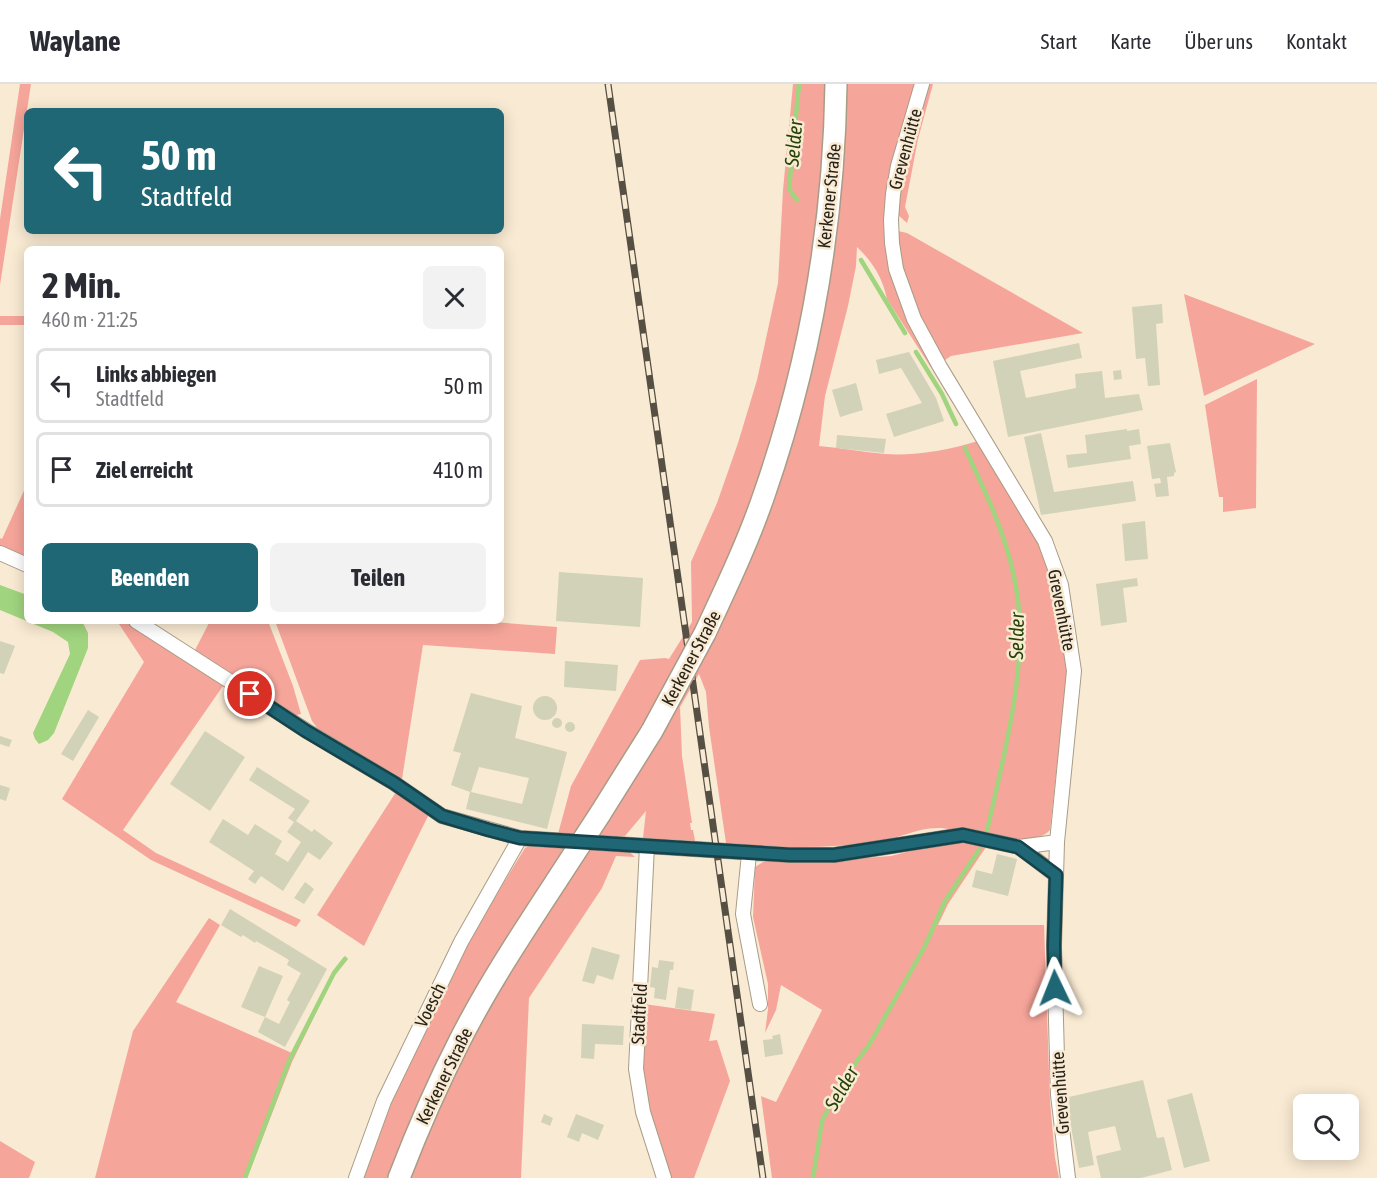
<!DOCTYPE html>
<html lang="de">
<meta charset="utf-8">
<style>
:root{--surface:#fff;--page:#f2f2f3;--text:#2b2b33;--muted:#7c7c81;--line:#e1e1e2;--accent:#1f6775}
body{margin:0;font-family:"Asap Condensed",sans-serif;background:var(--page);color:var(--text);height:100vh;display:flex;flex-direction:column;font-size:22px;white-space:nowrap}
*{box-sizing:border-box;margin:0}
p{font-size:20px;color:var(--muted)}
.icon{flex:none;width:33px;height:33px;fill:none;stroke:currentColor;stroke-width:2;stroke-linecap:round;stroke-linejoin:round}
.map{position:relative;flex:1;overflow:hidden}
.sheet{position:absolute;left:24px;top:162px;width:480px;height:378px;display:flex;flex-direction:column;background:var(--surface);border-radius:9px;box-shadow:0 3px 15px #0003}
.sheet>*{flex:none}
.guide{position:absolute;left:24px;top:24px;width:480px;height:126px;border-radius:9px;box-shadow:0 3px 15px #0003;background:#1f6775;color:#fff;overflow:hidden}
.tools{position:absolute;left:1293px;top:1010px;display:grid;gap:12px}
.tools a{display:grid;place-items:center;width:66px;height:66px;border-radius:9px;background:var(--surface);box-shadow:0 3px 15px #0003;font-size:30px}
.pin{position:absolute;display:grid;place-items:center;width:51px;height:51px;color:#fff;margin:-26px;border:3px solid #fff;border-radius:50%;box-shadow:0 2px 6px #0007}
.me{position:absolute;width:66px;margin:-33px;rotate:358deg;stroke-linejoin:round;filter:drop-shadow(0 0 4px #0008)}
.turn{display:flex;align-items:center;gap:21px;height:126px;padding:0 18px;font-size:27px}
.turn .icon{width:78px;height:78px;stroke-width:2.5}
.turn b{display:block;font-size:42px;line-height:51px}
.round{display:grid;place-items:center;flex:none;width:63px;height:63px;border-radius:9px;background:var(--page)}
.headline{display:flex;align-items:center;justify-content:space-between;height:102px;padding:0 18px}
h1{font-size:36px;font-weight:700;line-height:45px}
.button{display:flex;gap:12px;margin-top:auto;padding:12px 18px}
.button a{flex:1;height:69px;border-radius:9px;background:var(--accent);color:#fff;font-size:24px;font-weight:700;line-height:69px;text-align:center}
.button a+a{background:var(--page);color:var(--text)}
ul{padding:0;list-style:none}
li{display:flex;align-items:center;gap:18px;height:75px;margin:0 12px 9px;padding:0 6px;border:3px solid var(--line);border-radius:9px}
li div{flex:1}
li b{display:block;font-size:22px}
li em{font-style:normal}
header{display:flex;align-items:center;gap:36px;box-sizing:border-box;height:84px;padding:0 30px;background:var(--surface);border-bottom:2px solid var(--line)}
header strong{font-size:28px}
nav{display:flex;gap:33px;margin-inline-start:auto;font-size:21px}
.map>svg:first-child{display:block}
.green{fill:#f6a59a;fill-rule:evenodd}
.water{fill:#a0d47e}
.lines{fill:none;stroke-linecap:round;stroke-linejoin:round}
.stream{stroke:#a0d47e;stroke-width:4.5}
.building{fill:#d1d2b8;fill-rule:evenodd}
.minor-casing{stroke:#a99c86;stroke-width:16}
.primary-casing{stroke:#a99c86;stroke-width:24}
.minor{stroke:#fff;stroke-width:14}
.primary{stroke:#fff;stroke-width:21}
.rail-casing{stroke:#564f43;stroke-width:7}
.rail{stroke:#f9ead3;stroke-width:4.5;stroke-dasharray:14;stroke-linecap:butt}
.primary-bridge-casing{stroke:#a99c86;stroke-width:24;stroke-linecap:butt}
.primary-bridge{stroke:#fff;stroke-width:21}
.route-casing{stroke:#14434c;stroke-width:15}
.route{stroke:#1f6775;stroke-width:10}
.labels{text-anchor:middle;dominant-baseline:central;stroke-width:5;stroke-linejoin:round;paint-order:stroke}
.street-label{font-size:18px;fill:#28231a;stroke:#f9ead3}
.water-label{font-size:20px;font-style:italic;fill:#244306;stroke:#f9ead3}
</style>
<header>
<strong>Waylane</strong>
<nav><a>Start</a><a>Karte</a><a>Über uns</a><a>Kontakt</a></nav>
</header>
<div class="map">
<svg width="1377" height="1094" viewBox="0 0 1377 1094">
<rect width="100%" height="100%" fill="#f9ead3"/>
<!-- green -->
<path class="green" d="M20,0H31L0,201V135Z
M793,0H826V37L820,126L805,221L786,305L756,410L733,472L675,591L576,751L558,750L571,702L640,576L665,574L669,575L692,538L691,478L717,419L738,359L757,296L778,199L783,106Z
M847,0H915C908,28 897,56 890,84C883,119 884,151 891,185L1036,453L1053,496L1065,566L1067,589L1050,746C1033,767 965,745 940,744C918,743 898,755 877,758C825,765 779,764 726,759L709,643L706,608L699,590L680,623L682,672L692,739H690L691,746H693L695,757L643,754L646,727L625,752H595L730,520L838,119ZM857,163C873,178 883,195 887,215L978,357C949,366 915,372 885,370C863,368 841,364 819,362L825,312L848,222L856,182Z
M930,0H933L918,55L905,123L909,132L907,139L897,130L907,75Z
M898,147L907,149L1083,249L951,272L945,276C919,231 902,200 898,147Z
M1184,210L1315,260L1204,312Z
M0,232H27V241H0Z
M1257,295L1256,424L1223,428V413H1219L1205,321Z
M27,400V476L0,464V454L2,455Z
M117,537H127L225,599L123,746L156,769L301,836L296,843L151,776L62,715L144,578Z
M210,537H268L293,602L301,630L291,632L194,568Z
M275,537H481L557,543L555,570L423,561L402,695L324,653L312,637Z
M396,708L429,730L364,862L317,831Z
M942,759H978L986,763L948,820L938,841H1044L1050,1017L1055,1074L1059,1094H772L761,1012L776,1018L822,926L781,901L776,926L765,949L768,925V900L753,833L755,783L765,777L837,776L891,772Z
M531,761L627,766L635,773L616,772L602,804L529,914L521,1094H409L453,991L565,768L392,1094H363L373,1063L426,937L470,854L525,764Z
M209,834L220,841L176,918L292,969L333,888L345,872L348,875L335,890L292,978L247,1094H95L133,947Z
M644,920L715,930L709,957L717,956L730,997L694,1094H669L648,1026L642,984Z
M0,1057L35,1078L29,1094H0Z"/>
<!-- water -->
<path class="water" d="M0,501L27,511V537H82L88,549V564L54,649L48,656L39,660L35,655L33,649L70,570L68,558L53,548L0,526Z"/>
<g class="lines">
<!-- stream -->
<path class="stream" d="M797,116L789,105L799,0
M861,176L905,249
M916,268L942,310L956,340
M965,364C984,405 1005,448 1014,493C1032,571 1004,670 987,747
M245,1094L289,977L334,889L345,875
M813,1094L822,1037L845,993L869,961L924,864L945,817L979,766"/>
</g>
<!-- building -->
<path class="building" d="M1162,220L1163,239L1156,240L1160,301L1148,302L1145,274L1136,275L1132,223Z
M1079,259L1082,274L1020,287L1026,314L1076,304L1075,290L1102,287L1105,314L1139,310L1143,326L1008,353L993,277Z
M909,268L936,314L944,337L894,353L886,330L922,319L901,284L879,290L876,276Z
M1121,286L1122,295L1114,296L1113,287Z
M856,299L863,326L840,333L832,306Z
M1127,345V347L1139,345L1141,360L1129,362L1131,375L1068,384L1066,371L1087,369L1085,351Z
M1041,349L1054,408L1133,397L1136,417L1041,431L1024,353Z
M837,351L886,355L884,369L836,364Z
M1170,359L1176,388L1174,389V392L1167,393L1169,412L1156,413L1154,400L1161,399L1160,394L1152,395L1147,362Z
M1145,437L1148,475L1125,477L1122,440Z
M559,488L643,494L640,543L556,537Z
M1137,494L1138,502L1123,504L1127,538L1101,542L1096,500Z
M0,557L15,562L4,590L0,589Z
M565,577L618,581L616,607L564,603Z
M471,609L522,622L515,654L567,668L547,745L466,725L470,708L451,701L461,669L453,667ZM479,683L529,694L522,720L471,708Z
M533 624a12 12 0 1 1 24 0a12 12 0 1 1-24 0Z
M88,626L99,633L73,677L61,670Z
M552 639a5 5 0 1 1 10 0a5 5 0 1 1-10 0Z
M565 643a5 5 0 1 1 10 0a5 5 0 1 1-10 0Z
M205,647L245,673L210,727L170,700Z
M0,652L12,656L9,663L0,660Z
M257,683L310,717L296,737L312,748L314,745L333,759L320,776L308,768L283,807L261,792L255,800L248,795L254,787L209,758L223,735L248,751L255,740L282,757L275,770L288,778L301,758L287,748L294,738L288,734L295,725L249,696Z
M0,701L10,704L6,717L0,715Z
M997,770L1017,775L1008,812L972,803L976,786L992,790Z
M305,798L314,805L304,820L294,814Z
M230,825L327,885L285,963L258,948L265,933L279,940L290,918L287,916L301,889L287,881L289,876L279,870L256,857L255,859L243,851L241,853L221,841Z
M592,863L620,871L613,896L597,891L594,900L582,897Z
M659,876L674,878L673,886H670L666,916L654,914L655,904L650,903L652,883L658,884Z
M259,882L283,892L265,933L241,923Z
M678,903L694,906L691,926L675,924Z
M582,940L624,942L623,961L595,960L594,975L581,974Z
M780,950L783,970L765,973L763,956L773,955L772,952Z
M1143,996L1157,1054L1164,1053L1172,1086L1141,1094H1101L1096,1072L1121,1066L1115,1042L1088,1048L1094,1081L1079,1084L1070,1038L1069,1013Z
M1192,1009L1210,1077L1184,1084L1167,1016Z
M544,1030L553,1034L550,1042L541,1038Z
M576,1030L604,1041L598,1056L582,1049L579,1058L567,1053Z"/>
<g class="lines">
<defs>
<path id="minor" d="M922,0L898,82L893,110L891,136L892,159L896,185L914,235L940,283L1045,457L1061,501L1074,587L1057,758L1054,862L1058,1011L1068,1094
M0,469L27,481
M136,537L307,647L394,699L442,732L520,754L790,771H834L963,751L1019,763L1057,758
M647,762L636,985L643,1028L664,1094
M1019,763L1056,791
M749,770L743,830L760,920
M356,1094L384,1017L461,858L520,754"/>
<path id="primary" d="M705,549C726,504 748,458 764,411C810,279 834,140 836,0
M600,730L652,647
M399,1094C417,1047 437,1001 460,956C488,901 523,848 557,796"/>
</defs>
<!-- minor casing -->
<use href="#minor" class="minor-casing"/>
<!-- primary casing -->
<use href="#primary" class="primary-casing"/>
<!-- minor -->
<use href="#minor" class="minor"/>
<!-- primary -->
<use href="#primary" class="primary"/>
<defs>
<path id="rail" d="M608,0L763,1094"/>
</defs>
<!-- rail casing -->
<use href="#rail" class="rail-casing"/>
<!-- rail -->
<use href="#rail" class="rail"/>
<defs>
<path id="primary-bridge" d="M652,647L705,549
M557,796L600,730"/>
</defs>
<!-- primary-bridge casing -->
<use href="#primary-bridge" class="primary-bridge-casing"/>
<!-- primary-bridge -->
<use href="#primary-bridge" class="primary-bridge"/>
</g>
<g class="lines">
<defs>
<path id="route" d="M250,610L306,647L394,699L442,732L489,746L520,754L790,771H834L963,751L1018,763L1056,791L1054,862L1055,904"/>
</defs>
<!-- route casing -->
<use href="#route" class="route-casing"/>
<!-- route -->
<use href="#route" class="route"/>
</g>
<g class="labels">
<!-- street labels -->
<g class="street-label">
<text transform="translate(905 65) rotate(-75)">Grevenhütte</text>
<text transform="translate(829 112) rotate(-84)">Kerkener Straße</text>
<text transform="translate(1062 526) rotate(79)">Grevenhütte</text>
<text transform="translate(691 574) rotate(-62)">Kerkener Straße</text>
<text transform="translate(430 921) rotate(-64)">Voesch</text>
<text transform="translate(639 930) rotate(-87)">Stadtfeld</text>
<text transform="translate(444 992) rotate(-64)">Kerkener Straße</text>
<text transform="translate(1060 1009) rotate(-94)">Grevenhütte</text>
</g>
<!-- water labels -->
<g class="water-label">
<text transform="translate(793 59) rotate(-85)">Selder</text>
<text transform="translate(1016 552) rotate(-89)">Selder</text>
<text transform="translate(841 1004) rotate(-60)">Selder</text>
</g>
</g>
</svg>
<div class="tools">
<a><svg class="icon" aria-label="search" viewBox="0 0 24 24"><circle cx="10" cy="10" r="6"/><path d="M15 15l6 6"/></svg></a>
</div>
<div class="pin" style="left:250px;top:610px;background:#d93025"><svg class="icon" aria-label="arrive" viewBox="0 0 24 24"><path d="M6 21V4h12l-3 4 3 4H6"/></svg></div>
<svg class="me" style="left:1055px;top:904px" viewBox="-20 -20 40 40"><path d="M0-17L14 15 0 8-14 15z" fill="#1f6775" stroke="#fff" stroke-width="4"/></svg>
<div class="guide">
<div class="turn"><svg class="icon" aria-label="left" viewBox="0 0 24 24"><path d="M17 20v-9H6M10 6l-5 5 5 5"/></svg><div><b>50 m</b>Stadtfeld</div></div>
</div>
<section class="sheet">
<div class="headline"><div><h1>2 Min.</h1><p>460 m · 21:25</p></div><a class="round"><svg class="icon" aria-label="close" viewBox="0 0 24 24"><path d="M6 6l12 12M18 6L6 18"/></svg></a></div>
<ul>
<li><svg class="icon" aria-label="left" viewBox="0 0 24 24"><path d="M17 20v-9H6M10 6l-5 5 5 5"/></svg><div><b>Links abbiegen</b><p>Stadtfeld</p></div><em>50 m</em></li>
<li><svg class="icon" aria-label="arrive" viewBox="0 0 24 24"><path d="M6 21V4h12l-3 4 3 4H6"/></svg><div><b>Ziel erreicht</b></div><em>410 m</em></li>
</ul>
<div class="button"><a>Beenden</a><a>Teilen</a></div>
</section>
</div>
